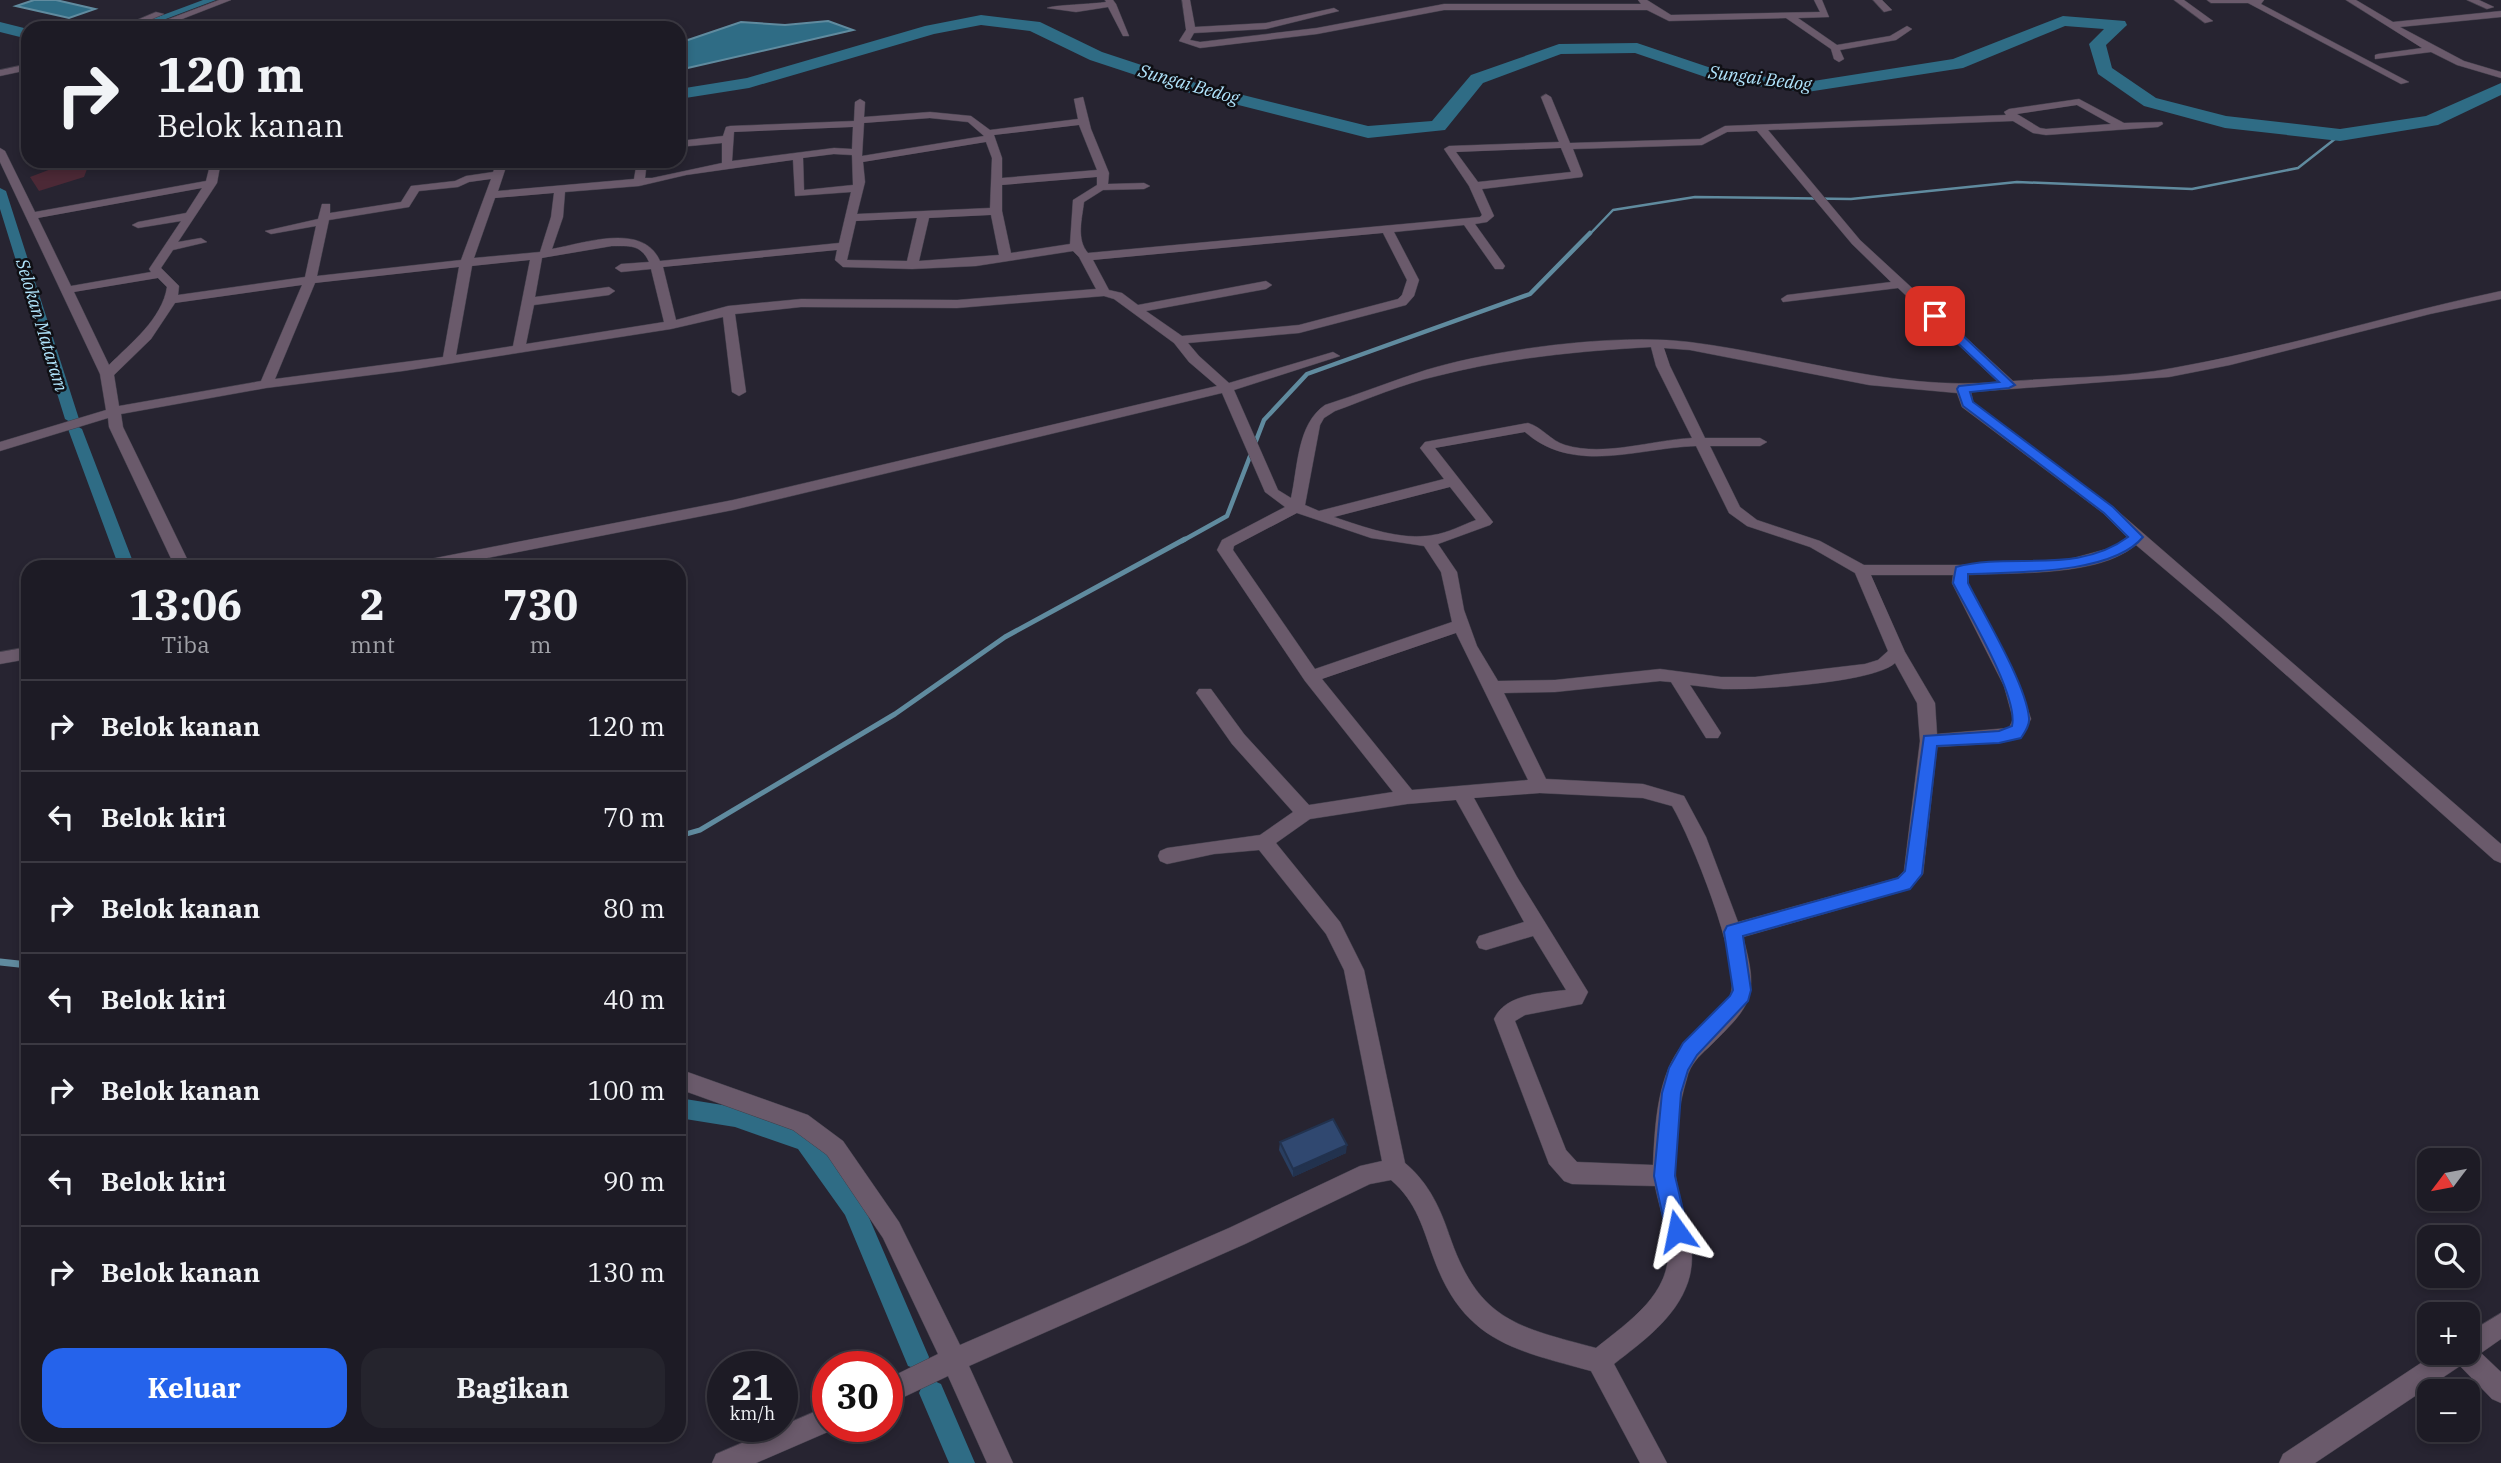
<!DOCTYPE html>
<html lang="id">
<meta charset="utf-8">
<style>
:root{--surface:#1d1b25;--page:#25242d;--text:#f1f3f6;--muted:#a0a1a7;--line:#3b3942;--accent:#2563eb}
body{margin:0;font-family:"IBM Plex Serif",serif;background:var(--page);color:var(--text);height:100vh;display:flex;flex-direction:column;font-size:26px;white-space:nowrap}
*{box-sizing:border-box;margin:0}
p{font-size:23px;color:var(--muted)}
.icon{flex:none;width:38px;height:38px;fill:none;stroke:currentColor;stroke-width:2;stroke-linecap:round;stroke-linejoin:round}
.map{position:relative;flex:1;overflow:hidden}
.sheet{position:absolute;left:21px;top:560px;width:665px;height:882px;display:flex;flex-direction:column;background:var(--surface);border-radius:21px;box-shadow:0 4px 10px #0003,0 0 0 2px var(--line)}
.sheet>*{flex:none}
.hud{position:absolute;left:21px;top:21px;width:665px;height:147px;border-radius:21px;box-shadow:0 4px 10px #0003,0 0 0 2px var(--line);background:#1d1b25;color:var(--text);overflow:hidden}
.needle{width:46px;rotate:238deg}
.tools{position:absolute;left:2417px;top:1148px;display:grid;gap:14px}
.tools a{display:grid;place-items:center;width:63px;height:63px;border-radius:14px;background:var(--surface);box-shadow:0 4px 10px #0003,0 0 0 2px var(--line);font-size:35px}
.speed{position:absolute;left:707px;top:1351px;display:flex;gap:14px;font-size:35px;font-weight:700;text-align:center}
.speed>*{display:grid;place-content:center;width:91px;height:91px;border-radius:50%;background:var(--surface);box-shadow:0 4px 10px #0003,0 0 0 2px var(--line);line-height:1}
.speed small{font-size:18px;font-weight:400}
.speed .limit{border:10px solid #d22;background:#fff;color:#111}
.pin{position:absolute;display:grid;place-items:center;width:60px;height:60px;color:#fff;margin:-30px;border-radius:14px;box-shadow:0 4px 10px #0006}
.me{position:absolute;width:77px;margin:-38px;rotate:348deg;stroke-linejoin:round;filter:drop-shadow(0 0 5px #0008)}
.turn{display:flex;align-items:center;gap:24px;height:147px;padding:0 21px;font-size:32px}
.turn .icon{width:91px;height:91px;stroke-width:2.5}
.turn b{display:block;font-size:49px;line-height:60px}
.eta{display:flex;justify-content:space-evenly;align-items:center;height:119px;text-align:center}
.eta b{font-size:42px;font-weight:700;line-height:49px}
.cta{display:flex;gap:14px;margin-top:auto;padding:14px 21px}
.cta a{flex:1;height:80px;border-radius:21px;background:var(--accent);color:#fff;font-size:28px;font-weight:700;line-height:80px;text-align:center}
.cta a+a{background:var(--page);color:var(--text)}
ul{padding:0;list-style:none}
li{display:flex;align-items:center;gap:21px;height:91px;padding:0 21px;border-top:2px solid var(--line)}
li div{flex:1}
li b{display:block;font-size:26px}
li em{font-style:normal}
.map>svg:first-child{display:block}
.green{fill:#4c2936}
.water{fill:#2f6c85;stroke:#608b9f;stroke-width:2}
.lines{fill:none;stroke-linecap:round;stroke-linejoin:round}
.stream-far3{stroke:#608b9f;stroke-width:2.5}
.stream-far2{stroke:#608b9f;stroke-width:4.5}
.stream-far1{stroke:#608b9f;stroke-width:5}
.stream{stroke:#608b9f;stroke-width:7}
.canal{fill:#2f6c85;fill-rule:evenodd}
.river{fill:#2f6c85;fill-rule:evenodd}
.minor-casing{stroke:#43404c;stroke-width:1}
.minor{fill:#6a5a6b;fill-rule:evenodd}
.wall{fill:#293e60}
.shaded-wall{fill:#22324e}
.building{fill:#304870;stroke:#22324e;stroke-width:2}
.route{fill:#2563eb;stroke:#184099;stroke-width:2}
.labels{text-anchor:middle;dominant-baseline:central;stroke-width:5;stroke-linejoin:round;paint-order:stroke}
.far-water-label{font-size:18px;font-style:italic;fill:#b1e5fd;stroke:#0f0f14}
</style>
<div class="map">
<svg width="2501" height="1463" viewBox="0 0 2501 1463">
<rect width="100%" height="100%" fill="#272431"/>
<!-- green -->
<path class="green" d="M59,166L87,169L84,177L39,191L30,177Z"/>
<!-- water -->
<path class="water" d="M34,0H56L95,9L69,18L16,6Z
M828,21L853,30L679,70V43L741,22L785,25Z"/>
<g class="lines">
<!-- stream-far3 -->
<path class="stream-far3" d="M1589,235L1613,210L1695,197L1851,199L2017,182L2192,189L2298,168L2340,135"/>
<!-- stream-far2 -->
<path class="stream-far2" d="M1182,541L1227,516L1264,420L1307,374L1530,294L1590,233"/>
<!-- stream-far1 -->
<path class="stream-far1" d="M679,836L700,830L895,714L1005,637L1185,539"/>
<!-- stream -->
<path class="stream" d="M0,962L28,965"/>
<!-- canal -->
<path class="canal" d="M203,0H216L142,28H128Z
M0,188L6,191L79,419L77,422L72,423L65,419L0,209Z
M75,425L82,429L135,567H119L68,429Z
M679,1098L735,1107L814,1134L861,1199L929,1357L926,1366L917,1369L908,1366L845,1215L798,1149L735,1127L679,1118Z
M932,1380L941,1384L975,1463H949L919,1393L923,1384Z"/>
<!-- river -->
<path class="river" d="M981,15L1040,22L1102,52L1199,84L1368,126L1432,121L1471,75L1559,44L1637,43L1720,71L1807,82L1953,59L2063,16L2125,21L2127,25L2106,45L2112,68L2156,98L2226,116L2340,129L2426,116L2501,83V95L2438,125L2340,141L2225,128L2144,106L2098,74L2089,44L2104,29L2065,26L1963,68L1807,92L1717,81L1635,53L1561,54L1483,83L1445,130L1368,138L1187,92L1090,60L1030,31L981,25L934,34L749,88L679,99V89L747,78L925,26Z
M0,22L28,29V39L0,32Z"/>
<defs>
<path id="minor" d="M219,0H231L159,28H145Z
M1105,0H1113L1116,4L1129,36H1123L1108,7L1076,12L1047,8C1053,5 1094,4 1106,2Z
M1182,0H1190L1195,27L1266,23L1334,8L1339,11L1266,29L1194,33L1190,40L1200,42L1317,28L1444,4H1641L1638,0H1647L1671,15L1820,12L1814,0H1822L1829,17L1798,18L1837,45L1890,36L1907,26L1912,29L1896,40L1840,50L1844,59L1839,62L1834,59L1831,49L1786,18L1669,21L1647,10H1444L1317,34L1200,48L1179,41L1186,30Z
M1873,0H1882L1892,10L1884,12Z
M2174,0H2184L2213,21L2205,23Z
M2207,0H2264L2261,4L2409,82L2401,84L2248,3H2211Z
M2346,0H2356L2393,22L2501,11V17L2400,27L2464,61L2501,72V78L2457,65L2431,52L2375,59V55L2378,54L2422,48Z
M2467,0H2479L2494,7L2487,9Z
M156,12L164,14L131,28H118Z
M28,64V70L0,76V70Z
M1546,94L1551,97L1570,143L1700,139L1725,126L2006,115L2004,112L2009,109L2079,99L2124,123L2162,122L2163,124L2158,127L2046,135L2033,133L2013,121L1768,130L1860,240L2013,381C2065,377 2121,378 2173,368C2283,349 2391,314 2501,291V299L2430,314L2230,365L2169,377L1971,392L1973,402L2113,507L2501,844V863L2494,860L2221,617L2136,545C2098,577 2017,572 1968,575V583L2020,686L2031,719L2021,738L1999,743L1937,747L1923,874L1910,889L1743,937C1760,999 1751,1005 1708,1048C1699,1056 1690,1065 1687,1078C1678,1108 1672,1147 1676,1178C1681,1213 1700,1246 1688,1282C1676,1318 1642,1342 1614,1364L1667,1463H1640L1591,1371C1514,1350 1464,1341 1434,1259C1423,1229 1417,1202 1391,1180L1370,1184L1245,1244L969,1366L1013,1463H987L948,1376L887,1405V1379L938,1354L883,1238L827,1155L793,1130L679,1089V1069L808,1115L843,1141L899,1222L960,1345L1229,1228L1360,1166L1382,1161L1344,970L1326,934L1259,850L1214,854L1167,864L1160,861L1158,856L1160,851L1167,848L1260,835L1293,812L1232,744L1199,697L1196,693L1199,689H1211L1244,734L1309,805L1393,792L1305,681L1217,550L1222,540L1285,507L1265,492L1222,393L733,510L441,567H407L415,562L733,500L1217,386L1189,362L1174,343L1114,299L1104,296L957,308L801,307L735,314L746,392L739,396L732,392L723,317L671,329L403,371L266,388L121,414L123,427L191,567H175L109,427L108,418L0,451V442L106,410L100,374L0,162V148L5,151L35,212L206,181L211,161H221L217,183L178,242L201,238L207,242L173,250L161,268L179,286L178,295L305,277L316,226L271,234L265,231L318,219L322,204H330V213L401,202L411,186L455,181L466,176L493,172L498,161H508L498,191L634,179L637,161H647L645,178H652L722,163V143L679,147V141L723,136L726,127L730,126L854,121L855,102L860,99L865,102L864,117L930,112L971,116L990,130L1078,119L1074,99L1083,97L1091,129L1109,173L1108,184L1144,183L1150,186L1144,189L1103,190L1084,202C1082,219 1076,239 1088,253L1480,217L1482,215L1469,186L1444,149L1449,146L1559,142L1541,97ZM2077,105L2111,124L2046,129L2040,128L2017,114ZM930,118L968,122L984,136L862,156L864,123ZM1079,125L1097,170L1002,178V158L994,135ZM853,127L852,149L834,148L732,161L734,132ZM1757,131L1852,244L1891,282L1787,295L1781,299L1783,302L1898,288L1998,382C1891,391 1794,355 1689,342C1617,333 1495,349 1426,370C1392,381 1359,394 1325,405C1297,424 1298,467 1291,498L1278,490L1234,390L1340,356L1333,352L1229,383L1199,356L1188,343L1299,333L1406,305L1414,296L1419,280L1394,232L1464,225L1495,269H1503L1505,266L1475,224L1487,222L1494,216L1482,189L1582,177L1583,175L1573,149L1702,145L1727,132ZM986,142L992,158L990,208L857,214L865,182L863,162ZM1561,148L1571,172L1478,182L1456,152ZM834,154L852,155L853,185L804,190L803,158ZM793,160L795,196L851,192L839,243L660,261C643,222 585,243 552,249L563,217L565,192L639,186L686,175ZM1097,177V185L1073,200L1070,244L1011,253L1002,211V185ZM491,179L461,260L317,276L329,220L409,207L419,191L458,187L469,182ZM202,188L186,213L138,222L132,225L138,228L181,221L149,269L151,272L71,286L38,218ZM554,193L551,217L540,252L474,258L495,198ZM991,215L999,255L919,261L929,218ZM917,218L907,261L847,260L856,221ZM1383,233L1407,280L1402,295L1398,299L1299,325L1182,336L1146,311L1266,289L1272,285L1266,281L1138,305L1122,293L1109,290L1093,260ZM612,246C629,246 641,244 649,262L621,264L615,268L621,272L651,269L664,322L526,344L534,305L609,295L615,291L609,287L535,297L542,258ZM837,250L835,260L843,267L912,269L976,266L1073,251L1079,257L1096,289L957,300L801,299L728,306L676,320L663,267ZM530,260L513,346L456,355L472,266ZM459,267L443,357L275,379L315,283ZM158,278L167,287C162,319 131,343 109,365L74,292ZM302,285L261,381L119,406L114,375L151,339L175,303ZM1651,347L1656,366L1692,438C1651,440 1605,457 1565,445C1551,441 1542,427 1528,423L1425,442L1420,448L1444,479L1319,511L1305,505L1320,425L1324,418L1335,411C1368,399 1402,384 1437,376C1507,358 1579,351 1651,347ZM1664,348L1690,350L1869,385L1957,393L1962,407L2103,513L2127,537L2114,547L2070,559L1961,565H1864L1820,541L1757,520L1740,507L1710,446H1760L1767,442L1760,438H1705L1670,366ZM1525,432C1574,475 1637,448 1696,446L1729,513L1747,526L1810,547L1855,573L1888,651L1878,660L1865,664L1755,677H1721L1660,669L1555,680L1498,681L1477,646L1464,610L1457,572L1438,544L1490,525L1493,522L1435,448ZM1450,487L1476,520C1462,525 1448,533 1433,535C1401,541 1364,527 1334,517ZM1297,513L1371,538L1424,546L1441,572L1452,622L1315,669L1233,550L1234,546ZM1871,575H1953L1952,583L2004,686L2013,719L2009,728L1937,734L1935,703L1905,652ZM1456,633L1528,780L1412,790L1322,679ZM1895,663L1917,703L1920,741L1904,871L1897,878L1738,922L1706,837L1684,796L1643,784L1546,779L1504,693L1555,692L1660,681L1671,682L1706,738H1718L1721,733L1690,685C1701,686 1712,688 1723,689C1754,690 1874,683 1895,663ZM1540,793L1643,798L1672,806C1691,838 1740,959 1731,993C1725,1013 1698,1028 1684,1043C1657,1074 1655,1125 1653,1165L1577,1162L1566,1150L1515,1021L1525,1015L1582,1004L1588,992L1517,877L1474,798ZM1456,800L1524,922L1479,936L1476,942L1479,948L1486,950L1533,936L1566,990C1542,993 1505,994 1494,1019L1549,1164L1564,1181L1572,1184L1655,1186C1659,1206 1666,1225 1668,1246C1672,1294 1629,1321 1596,1348C1518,1327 1480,1321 1451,1240C1441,1210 1430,1184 1405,1163L1364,970L1340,922L1276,843L1310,819L1407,804Z
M28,647V659L0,664V652Z
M2501,1313V1339L2481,1353L2501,1372V1403L2492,1399L2460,1366L2315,1463H2279L2283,1454L2436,1353H2468V1333Z
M828,1406V1426L837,1428L756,1463H712L716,1454Z"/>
</defs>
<!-- minor casing -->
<use href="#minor" class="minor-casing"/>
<!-- minor -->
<use href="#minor" class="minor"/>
</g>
<!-- wall -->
<path class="wall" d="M1280,1142L1346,1153L1293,1177L1279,1150Z"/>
<!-- shaded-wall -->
<path class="shaded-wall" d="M1347,1145L1346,1153L1293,1177V1169Z"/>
<!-- building -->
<path class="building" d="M1333,1119L1347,1145L1293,1169L1280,1142Z"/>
<!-- route -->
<path class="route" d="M1931,313H1939L2015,385L2009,388L1970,392L1973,402L2113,507L2143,537C2112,575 2014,572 1968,574V583C1984,615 2026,684 2029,718C2030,725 2025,732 2021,738L1999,743L1937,746L1922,874L1910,889L1743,936L1751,990L1748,1001L1697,1055L1688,1070L1681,1093L1675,1176L1688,1231L1685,1238L1677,1242L1670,1238L1666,1231L1654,1176L1662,1093L1669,1068L1683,1043L1730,996L1733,990L1724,932L1727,926L1898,878L1905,871L1924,736L1999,731L2012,726C2019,697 1968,612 1953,583L1956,567C2012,552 2077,575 2128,537L2104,513L1963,406L1957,389L1959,386L1999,382L1931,318Z"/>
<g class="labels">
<!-- far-water labels -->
<g class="far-water-label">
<text transform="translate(1760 78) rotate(7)">Sungai Bedog</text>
<text transform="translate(1189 84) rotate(16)">Sungai Bedog</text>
<text transform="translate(42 325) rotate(73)">Selokan Mataram</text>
</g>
</g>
</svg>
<div class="tools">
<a><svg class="needle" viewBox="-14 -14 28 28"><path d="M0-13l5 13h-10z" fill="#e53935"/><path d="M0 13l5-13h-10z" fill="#a0a1a7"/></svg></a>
<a><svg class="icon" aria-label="search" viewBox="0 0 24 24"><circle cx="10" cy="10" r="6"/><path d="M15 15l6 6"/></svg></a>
<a>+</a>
<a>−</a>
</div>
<div class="speed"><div>21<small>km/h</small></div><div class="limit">30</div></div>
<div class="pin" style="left:1935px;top:316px;background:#d93025"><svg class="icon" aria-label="arrive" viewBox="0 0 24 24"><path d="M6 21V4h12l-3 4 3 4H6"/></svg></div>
<svg class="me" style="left:1677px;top:1231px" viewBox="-20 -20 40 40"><path d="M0-17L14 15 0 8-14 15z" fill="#2563eb" stroke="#fff" stroke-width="4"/></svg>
<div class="hud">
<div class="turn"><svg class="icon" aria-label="right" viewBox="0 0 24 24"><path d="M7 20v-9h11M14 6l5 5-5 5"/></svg><div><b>120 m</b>Belok kanan</div></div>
</div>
<section class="sheet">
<div class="eta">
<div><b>13:06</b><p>Tiba</p></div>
<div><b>2</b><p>mnt</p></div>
<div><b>730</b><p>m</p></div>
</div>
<ul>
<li><svg class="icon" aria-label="right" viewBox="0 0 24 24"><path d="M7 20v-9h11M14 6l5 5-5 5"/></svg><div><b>Belok kanan</b></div><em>120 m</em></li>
<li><svg class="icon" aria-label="left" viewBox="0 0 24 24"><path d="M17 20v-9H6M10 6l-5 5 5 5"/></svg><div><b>Belok kiri</b></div><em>70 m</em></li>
<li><svg class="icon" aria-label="right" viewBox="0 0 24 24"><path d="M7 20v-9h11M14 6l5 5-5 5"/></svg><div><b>Belok kanan</b></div><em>80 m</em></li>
<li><svg class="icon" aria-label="left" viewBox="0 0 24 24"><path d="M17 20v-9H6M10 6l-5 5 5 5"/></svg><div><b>Belok kiri</b></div><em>40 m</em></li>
<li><svg class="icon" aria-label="right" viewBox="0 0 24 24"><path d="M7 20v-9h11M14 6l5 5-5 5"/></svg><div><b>Belok kanan</b></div><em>100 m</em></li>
<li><svg class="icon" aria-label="left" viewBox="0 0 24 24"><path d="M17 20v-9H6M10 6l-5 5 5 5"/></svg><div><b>Belok kiri</b></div><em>90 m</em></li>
<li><svg class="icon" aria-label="right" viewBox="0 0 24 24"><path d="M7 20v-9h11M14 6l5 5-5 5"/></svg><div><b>Belok kanan</b></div><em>130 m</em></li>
</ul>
<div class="cta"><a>Keluar</a><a>Bagikan</a></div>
</section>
</div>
